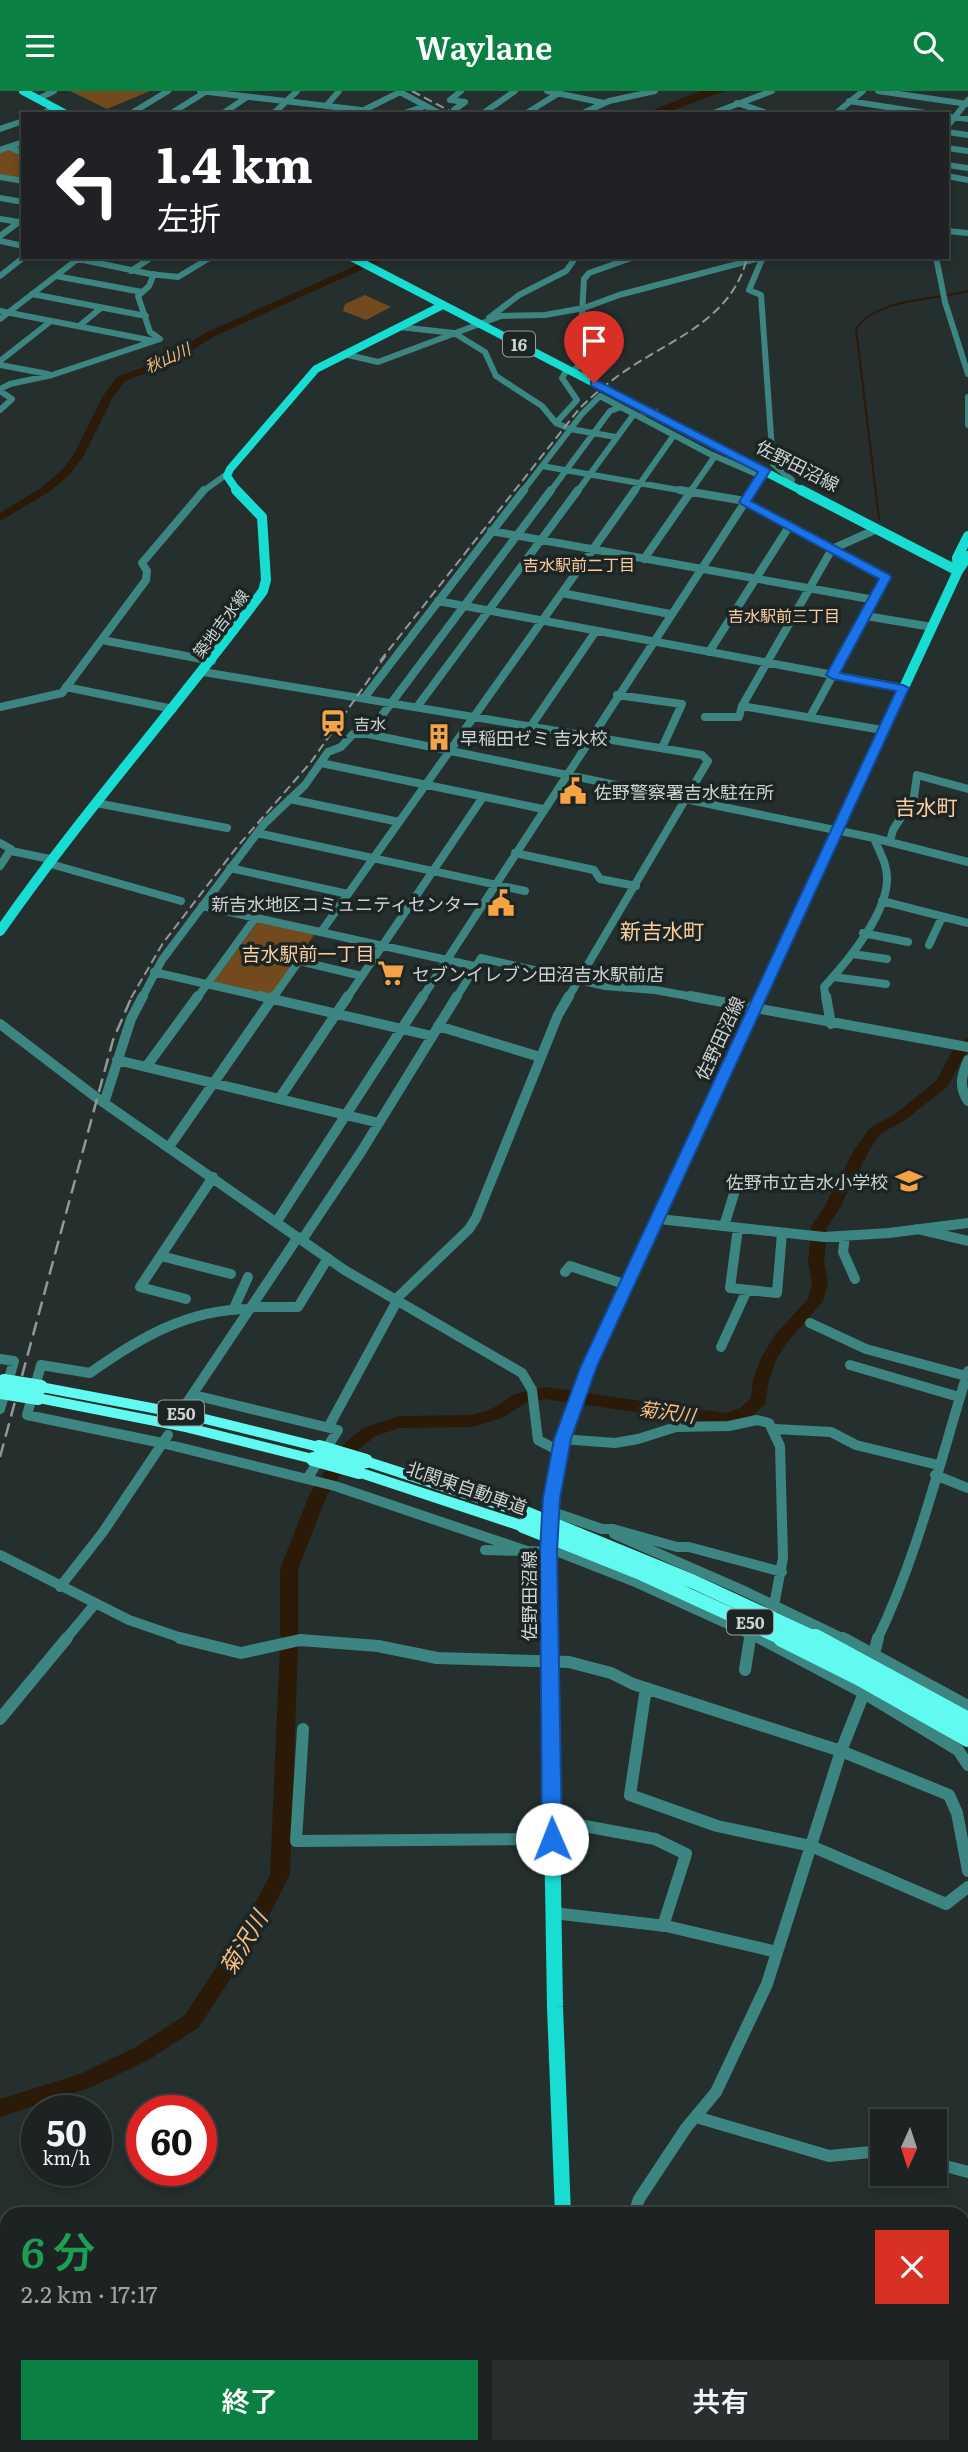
<!DOCTYPE html>
<html lang="ja">
<meta charset="utf-8">
<style>
:root{--surface:#1c2322;--page:#292f2f;--text:#f1f3f6;--muted:#a0a4a5;--line:#3a4040;--accent:#0b8043}
body{margin:0;font-family:Literata,"Noto Sans JP",serif;background:var(--page);color:var(--text);height:100vh;display:flex;flex-direction:column;font-size:26px;white-space:nowrap}
*{box-sizing:border-box;margin:0}
p{font-size:23px;color:var(--muted)}
.icon{flex:none;width:38px;height:38px;fill:none;stroke:currentColor;stroke-width:2;stroke-linecap:round;stroke-linejoin:round}
.map{position:relative;flex:1;overflow:hidden}
.panel{position:absolute;left:0px;top:2116px;width:970px;height:247px;display:flex;flex-direction:column;background:var(--surface);border-radius:21px 21px 0 0;box-shadow:0 4px 10px #0003,0 0 0 2px var(--line)}
.panel>*{flex:none}
.guide{position:absolute;left:21px;top:21px;width:928px;height:147px;border-radius:0px;box-shadow:0 4px 10px #0003,0 0 0 2px var(--line);background:#202124;color:#fff;overflow:hidden}
.needle{width:46px;rotate:183deg}
.tools{position:absolute;left:870px;top:2018px;display:grid;gap:14px}
.tools a{display:grid;place-items:center;width:77px;height:77px;border-radius:0px;background:var(--surface);box-shadow:0 4px 10px #0003,0 0 0 2px var(--line);font-size:35px}
.speed{position:absolute;left:21px;top:2004px;display:flex;gap:14px;font-size:35px;font-weight:700;text-align:center}
.speed>*{display:grid;place-content:center;width:91px;height:91px;border-radius:50%;background:var(--surface);box-shadow:0 4px 10px #0003,0 0 0 2px var(--line);line-height:1}
.speed small{font-size:18px;font-weight:400}
.speed .limit{border:10px solid #d22;background:#fff;color:#111}
.pin{position:absolute;display:grid;place-items:center;width:60px;height:60px;color:#fff;margin:-72px -30px;border-radius:50% 50% 50% 0;rotate:-45deg;box-shadow:0 0 7px #0007}
.pin .icon{rotate:45deg}
.me{position:absolute;width:77px;margin:-38px;rotate:359deg;stroke-linejoin:round;filter:drop-shadow(0 0 5px #0008)}
.turn{display:flex;align-items:center;gap:24px;height:147px;padding:0 21px;font-size:32px}
.turn .icon{width:91px;height:91px;stroke-width:2.5}
.turn b{display:block;font-size:49px;line-height:60px}
.round{display:grid;place-items:center;flex:none;width:74px;height:74px;border-radius:0px;background:var(--page)}
.summary{display:flex;align-items:center;justify-content:space-between;height:119px;padding:0 21px}
h1{font-size:42px;font-weight:600;line-height:52px;color:#1e9e55}
.action{display:flex;gap:14px;margin-top:auto;padding:14px 21px}
.action a{flex:1;height:80px;border-radius:0px;background:var(--accent);color:#fff;font-size:28px;font-weight:600;line-height:80px;text-align:center}
.action a+a{background:var(--page);color:var(--text)}
header{display:flex;justify-content:space-between;align-items:center;height:91px;padding:0 21px;background:var(--accent);color:#fff;font-size:32px;font-weight:600}
.map>svg:first-child{display:block}
.green{fill:#724a1d}
.water{fill:#2b1a07}
.lines{fill:none;stroke-linecap:round;stroke-linejoin:round}
.stream{stroke:#2b1a07;stroke-width:2}
.river{fill:#2b1a07;fill-rule:evenodd}
.minor-tunnel{stroke:#3e4847;stroke-width:6;stroke-dasharray:6 2.5;stroke-linecap:butt}
.minor-far3{stroke:#3c8580;stroke-width:6}
.minor-far2{stroke:#3c8580;stroke-width:8}
.minor-far1{stroke:#3c8580;stroke-width:10}
.minor{stroke:#3c8580;stroke-width:12}
.major-far3{stroke:#17ddd3;stroke-width:8}
.major-far2{stroke:#17ddd3;stroke-width:10}
.major-far1{stroke:#17ddd3;stroke-width:12}
.major{stroke:#17ddd3;stroke-width:16}
.highway{fill:#60faf0;fill-rule:evenodd}
.rail-far1{stroke:#919998;stroke-width:2;stroke-dasharray:9 4.5;stroke-linecap:butt}
.rail{stroke:#919998;stroke-width:2.5;stroke-dasharray:14 7;stroke-linecap:butt}
.major-bridge{stroke:#17ddd3;stroke-width:8}
.highway-bridge-far1{stroke:#60faf0;stroke-width:14}
.highway-bridge{stroke:#60faf0;stroke-width:18}
.route{fill:#1a73e8;stroke:#114b97;stroke-width:2}
.labels{text-anchor:middle;dominant-baseline:central;stroke-width:7;stroke-linejoin:round;paint-order:stroke}
.shield{fill:#1c2524;stroke:#979f9e;stroke-width:2}
.shield-label{font-size:16px;font-weight:bold;fill:#ccd3d2}
.far-water-label{font-size:16px;font-style:italic;fill:#f8bb7d;stroke:#1c2524}
.far-neighbourhood-label{font-size:16px;fill:#fbcd9f;stroke:#1c2524}
.far-street-label{font-size:16px;fill:#ccd3d2;stroke:#1c2524}
.far-poi-label{font-size:16px;fill:#ccd3d2;stroke:#1c2524;text-anchor:start}
.street-label{font-size:18px;fill:#ccd3d2;stroke:#1c2524}
.poi-label{font-size:18px;fill:#ccd3d2;stroke:#1c2524;text-anchor:start}
.neighbourhood-label{font-size:19px;fill:#fbcd9f;stroke:#1c2524}
.water-label{font-size:19px;font-style:italic;fill:#f8bb7d;stroke:#1c2524}
.quarter-label{font-size:21px;fill:#fbcd9f;stroke:#1c2524}
.near-water-label{font-size:23px;font-style:italic;fill:#f8bb7d;stroke:#1c2524}
</style>
<header><svg class="icon" aria-label="menu" viewBox="0 0 24 24"><path d="M4 6h16M4 12h16M4 18h16"/></svg>Waylane<svg class="icon" aria-label="search" viewBox="0 0 24 24"><circle cx="10" cy="10" r="6"/><path d="M15 15l6 6"/></svg></header>
<div class="map">
<svg width="968" height="2361" viewBox="0 0 968 2361">
<rect width="100%" height="100%" fill="#252f2e"/>
<!-- green -->
<path class="green" d="M70,0H150L107,18Z
M7,58L23,64V89L0,86V61Z
M365,204L391,216L366,229L343,220L345,213Z
M262,830L311,841L314,844L273,902L268,905L215,893L214,890L257,832Z"/>
<!-- water -->
<path class="water" d="M700,0H724L663,23H643Z"/>
<g class="lines">
<!-- stream -->
<path class="stream" d="M879,428L856,237C880,206 933,210 968,200"/>
<!-- river -->
<path class="river" d="M375,166H389L213,246L170,273L125,290L113,306L84,364L70,383L49,401L0,430V422L41,397L62,379L74,363L103,305L117,286L162,269L205,242Z
M968,947V958L947,996L905,1029L880,1043L869,1060L838,1120L827,1136L824,1172L828,1192L823,1210L786,1253L777,1267L769,1288L765,1313L752,1325L725,1334L545,1308L526,1312L502,1327L471,1336L400,1337L375,1345L355,1362L327,1404L298,1478V1544L293,1549L298,1555L290,1784L257,1847L199,1936L150,1968L92,1996L0,2026V2008L80,1983L136,1956L185,1924L243,1835L270,1784L280,1555L285,1549L280,1544V1478L310,1402L343,1354L363,1337L399,1325L471,1324L490,1319L515,1303L545,1296L725,1322L740,1317L751,1307L753,1288L761,1267L774,1245L808,1208L812,1192L808,1172L811,1135L823,1118L854,1059L870,1037L895,1023L936,990L956,953Z"/>
<!-- minor-tunnel -->
<path class="minor-tunnel" d="M640,324L659,320"/>
<!-- minor-far3 -->
<path class="minor-far3" d="M200,0L361,19
M461,0L450,9L465,11L454,19L463,23
M547,0L604,12
M878,0L968,13
M400,1L441,23
M38,8L54,0
M849,10L932,23
M737,12L770,23
M326,15L339,0
M358,22L402,0
M41,23L55,17
M130,23L168,0
M170,23L207,0
M222,23L247,6
M273,23L297,0
M402,23L425,15
M482,23L515,0
M525,23L559,2
M581,23L609,10L655,0
M711,23L772,0
M835,23L863,0
M951,26L968,28
M947,36L968,9
M0,38L23,30
M947,41L968,44
M9,56L23,62
M947,57L968,60
M0,59L23,51
M947,74L968,77
M947,85L968,89
M0,86L23,90
M0,107L23,111
M0,128L19,131
M947,140L968,142
M0,145L23,128
M0,150L23,155
M69,166L150,183L178,186L211,166
M763,166L749,199L761,204L773,373L792,389L788,393
M936,166L945,211L968,283
M131,180L152,166
M0,185L24,166
M56,185L142,201
M32,203L146,225
M0,220L154,250
M489,227L519,204L566,180L576,166
M0,228L79,167
M79,235L101,217
M399,236L454,242L485,261L496,285L542,315L556,332L570,338L616,346
M344,263L378,271L501,225L545,224L584,217L619,204L764,166
M0,270L51,230
M0,274L48,283
M576,277L579,275L584,188L589,182L634,166
M0,298L10,293L52,284L160,248L150,241L138,205L149,195L154,183
M0,300L12,308L0,319
M968,306V334
M556,332L577,309L562,287L565,282
M542,375L690,401
M202,401L227,383
M522,401L582,323L600,305L710,363L761,385
M550,401L610,320L621,316
M577,401L634,323
M634,401L674,344
M690,401L715,365
M752,401L765,380"/>
<!-- minor-far2 -->
<path class="minor-far2" d="M551,399L368,643L874,747L968,771
M680,399L745,410
M745,411L886,487L810,626
M491,440L875,509
M644,468L692,399
M562,502L670,523
M438,510L903,597
M866,525L932,536
M102,549L212,570
M709,561L790,434
M203,581L702,664L708,670L568,907
M66,596L173,618
M617,604L682,613L662,657
M364,607L524,399
M742,615L882,639
M0,616L62,602L146,489L147,480L142,472L204,399
M417,616L578,399
M705,626H739L742,615L832,458L877,438
M531,635L596,540
M321,672L543,718
M290,708L399,731
M96,712L227,737
M257,742L525,800
M890,750L893,739L914,706L917,684L968,698
M0,752L11,758L0,775
M11,760L50,768
M515,762L594,779L600,788L636,795
M47,772L181,810
M230,777L348,803
M882,810L968,832
M202,815L474,875
M321,841L635,399
M863,842L908,851
M929,854L942,826
M853,863L887,868
M154,881L267,907
M834,886L886,893
M142,907L162,869L264,733L305,694L328,661L341,656L353,643H368
M197,907L256,826
M273,907L299,870L362,885
M347,907L483,706
M422,907L753,399
M456,907L481,867L605,895L655,899L699,907
M826,907L824,896C847,871 886,824 887,789C888,774 879,760 874,747"/>
<!-- minor-far1 -->
<path class="minor-far1" d="M260,905L432,945
M690,905L968,956
M826,905L831,933
M0,933L97,1007L346,1180L522,1282L532,1299L538,1349L559,1360
M438,935L540,966
M117,969L379,1032
M968,969C962,984 958,995 968,1010
M146,976L198,905
M279,1008L348,905
M104,1012L131,928L143,905
M169,1056L274,905
M659,1128L824,1146L889,1142L968,1132
M277,1130L423,905
M724,1135L737,1093
M738,1137L730,1197L777,1202L782,1142
M917,1138L968,1150
M845,1145L843,1161L855,1188
M302,1149L361,1061L457,905
M161,1165L231,1183
M565,1181L570,1175L627,1194
M186,1208L140,1196L213,1086
M395,1209L469,1138L476,1127L558,924L569,905
M252,1216H298L328,1167
M234,1217L248,1186
M250,1218C188,1218 139,1247 90,1282L41,1274L27,1324L162,1352L335,1395L527,1460
M810,1232L866,1258L966,1285
M721,1256L747,1199
M0,1268L14,1270L0,1318
M850,1274L959,1306
M194,1304L338,1339L307,1388
M186,1313L298,1146
M329,1335L397,1210
M775,1338L831,1341L856,1354L938,1374
M562,1348L615,1352L638,1348L676,1336L729,1335L757,1329L769,1332L780,1355L783,1467L775,1509L765,1527
M935,1384L968,1397
M550,1420L602,1438H613L677,1456H689L782,1481
M614,1443L740,1498L846,1549
M485,1459L559,1461L633,1490L763,1549
M0,1464L129,1529L187,1549
M60,1496L103,1441L168,1344
M65,1549L95,1513
M750,1549L755,1538
M877,1549C918,1464 940,1370 968,1280"/>
<!-- minor -->
<path class="minor" d="M180,1547L241,1562L300,1549L378,1555L437,1567L569,1571L611,1582L633,1593L841,1660L949,1704L957,1722L968,1780
M760,1547L864,1602L958,1659L968,1674
M843,1547L968,1615
M745,1579L750,1547
M646,1597L630,1704L717,1735L811,1755L946,1813L968,1796
M0,1628L67,1547
M303,1638L296,1750L552,1748
M552,1729L655,1748L686,1763L663,1835
M553,1822L666,1835L777,1861
M696,2026L829,2065L882,2060
M934,2072L968,2081
M634,2123L639,2108L686,2037L716,2001L767,1893L841,1660L864,1602L878,1547
M0,2181L7,2184
M962,2230H968
M0,2297L7,2279
M298,2356L316,2361
M857,2356L891,2361
M190,2361L192,2356
M356,2361L357,2356
M433,2361L435,2356
M813,2361L814,2356
M965,2361L968,2311"/>
<!-- major-far3 -->
<path class="major-far3" d="M23,0L66,23
M351,166L594,292
M605,298L804,401
M238,401L227,385L230,378L316,278L443,214"/>
<!-- major-far2 -->
<path class="major-far2" d="M801,399L958,480
M958,480L957,467L968,445
M0,840C82,722 178,615 263,500L266,489L262,426L236,399
M760,907L958,480L968,465"/>
<!-- major-far1 -->
<path class="major-far1" d="M549,1549C548,1444 550,1374 589,1275L761,905"/>
<!-- major -->
<path class="major" d="M549,1547L555,1916L563,2123
M567,2356V2361"/>
<!-- highway -->
<path class="highway" d="M41,1291L189,1319L319,1351L324,1352L326,1356L324,1360L319,1361L189,1329L36,1300L34,1296L36,1292Z
M38,1302L185,1331L313,1363L318,1364L320,1368L318,1372L313,1373L185,1341L33,1311L31,1307L33,1303Z
M366,1365L528,1417L531,1421L528,1425L523,1427L361,1374L359,1370L361,1366Z
M359,1376L528,1431L531,1435L528,1439L523,1441L354,1385L351,1381L354,1377Z
M962,2253L968,2254V2283L962,2282Z"/>
<!-- rail-far1 -->
<path class="rail-far1" d="M412,0L455,23
M380,570L579,318C596,301 614,287 634,274C680,245 734,224 747,166
M131,907L163,852L237,756L311,671L386,564"/>
<!-- rail -->
<path class="rail" d="M0,1366L113,949L132,905"/>
<!-- major-bridge -->
<path class="major-bridge" d="M594,292L605,298"/>
<!-- highway-bridge-far1 -->
<path class="highway-bridge-far1" d="M4,1290L41,1296
M1,1301L38,1307
M319,1356L366,1370
M313,1368L359,1381
M523,1421L694,1491L819,1549
M523,1435L638,1481L786,1549"/>
<!-- highway-bridge -->
<path class="highway-bridge" d="M782,1547L860,1586L968,1647
M815,1547L968,1630"/>
</g>
<!-- route -->
<path class="route" d="M591,290H598L769,378L770,380L751,410L890,484L891,487L840,582L903,594L909,597L597,1275L571,1348L560,1407L557,1460L562,1748L559,1754L552,1756L545,1754L542,1748L540,1460L543,1407L554,1348L581,1275L896,600L833,588L826,584L879,488L741,413L739,411L758,381L591,295Z"/>
<!-- icons -->
<defs>
<symbol id="station-bare" viewBox="-9 -9 18 18"><path d="M-3-6H3Q5-6 5-4V2Q5 4 3 4L4.5 6H3L1.5 4h-3L-3 6H-4.5L-3 4Q-5 4-5 2V-4Q-5-6-3-6ZM-3.5-4v3h7v-3ZM-3.5 1v1.5H-2V1ZM2 1v1.5H3.5V1Z" fill="#f5a345" stroke="#1c2524" stroke-width="2.5" paint-order="stroke"/></symbol>
<symbol id="building-bare" viewBox="-9 -9 18 18"><path d="M-4-6H4V6H1V3H-1V6H-4ZM-2.5-4.3h1.7v1.8h-1.7ZM.8-4.3h1.7v1.8H.8ZM-2.5-1h1.7V.8h-1.7ZM.8-1h1.7V.8H.8Z" fill="#f5a345" stroke="#1c2524" stroke-width="2.5" paint-order="stroke"/></symbol>
<symbol id="civic-bare" viewBox="-9 -9 18 18"><path d="M-.6-6.5H3V-4.5H.6V-3L4-1V1h2V6H-6V1h2V-1L-.6-3ZM-1.2 2.5V6h2.4V2.5Z" fill="#f5a345" stroke="#1c2524" stroke-width="2.5" paint-order="stroke"/></symbol>
<symbol id="supermarket-bare" viewBox="-9 -9 18 18"><path d="M-6-5.5h2.5l.6 2H6L4.5 2H-2.5L-4.4-4H-6ZM-1.5 3.2a1.3 1.3 0 1 0 .1 0ZM3 3.2a1.3 1.3 0 1 0 .1 0Z" fill="#f5a345" stroke="#1c2524" stroke-width="2.5" paint-order="stroke"/></symbol>
<symbol id="school-bare" viewBox="-9 -9 18 18"><path d="M0-5L7-2L0 1L-7-2ZM-4 1L0 2.5L4 1V4Q0 6-4 4Z" fill="#f5a345" stroke="#1c2524" stroke-width="2.5" paint-order="stroke"/></symbol>
</defs>
<g fill-rule="evenodd">
<use href="#station-bare" x="314" y="613" width="38" height="38"/>
<use href="#building-bare" x="420" y="627" width="38" height="38"/>
<use href="#civic-bare" x="554" y="681" width="38" height="38"/>
<use href="#civic-bare" x="482" y="793" width="38" height="38"/>
<use href="#supermarket-bare" x="372" y="863" width="38" height="38"/>
<use href="#school-bare" x="890" y="1071" width="38" height="38"/>
</g>
<g class="labels">
<!-- shield labels -->
<g class="shield">
<rect x="503" y="240.5" width="32" height="25" rx="5"/>
<rect x="158" y="1309.5" width="46" height="25" rx="5"/>
<rect x="727" y="1518.5" width="46" height="25" rx="5"/>
</g>
<g class="shield-label">
<text x="519" y="253">16</text>
<text x="181" y="1322">E50</text>
<text x="750" y="1531">E50</text>
</g>
<!-- far-water labels -->
<g class="far-water-label">
<text transform="translate(167 266) rotate(-25)">秋山川</text>
</g>
<!-- far-neighbourhood labels -->
<g class="far-neighbourhood-label">
<text x="579" y="473">吉水駅前二丁目</text>
<text x="784" y="524">吉水駅前三丁目</text>
</g>
<!-- far-street labels -->
<g class="far-street-label">
<text transform="translate(220 532) rotate(-53)">築地吉水線</text>
</g>
<!-- far-poi labels -->
<g class="far-poi-label">
<text x="354" y="632">吉水</text>
</g>
<!-- street labels -->
<g class="street-label">
<text transform="translate(798 374) rotate(27)">佐野田沼線</text>
<text transform="translate(719 947) rotate(-65)">佐野田沼線</text>
<text transform="translate(467 1396) rotate(19)">北関東自動車道</text>
<text transform="translate(528 1505) rotate(-90)">佐野田沼線</text>
</g>
<!-- poi labels -->
<g class="poi-label">
<text x="460" y="646">早稲田ゼミ 吉水校</text>
<text x="594" y="700">佐野警察署吉水駐在所</text>
<text x="480" y="812" text-anchor="end">新吉水地区コミュニティセンター</text>
<text x="412" y="882">セブンイレブン田沼吉水駅前店</text>
<text x="888" y="1090" text-anchor="end">佐野市立吉水小学校</text>
</g>
<!-- neighbourhood labels -->
<g class="neighbourhood-label">
<text x="308" y="862">吉水駅前一丁目</text>
</g>
<!-- water labels -->
<g class="water-label">
<text transform="translate(667 1320) rotate(8)">菊沢川</text>
</g>
<!-- quarter labels -->
<g class="quarter-label">
<text x="926" y="714">吉水町</text>
<text x="662" y="838">新吉水町</text>
</g>
<!-- near-water labels -->
<g class="near-water-label">
<text transform="translate(242 1851) rotate(-59)">菊沢川</text>
</g>
</g>
</svg>
<div class="tools">
<a><svg class="needle" viewBox="-14 -14 28 28"><path d="M0-13l5 13h-10z" fill="#e53935"/><path d="M0 13l5-13h-10z" fill="#a0a4a5"/></svg></a>
</div>
<div class="speed"><div>50<small>km/h</small></div><div class="limit">60</div></div>
<div class="pin" style="left:594px;top:292px;background:#d93025"><svg class="icon" aria-label="arrive" viewBox="0 0 24 24"><path d="M6 21V4h12l-3 4 3 4H6"/></svg></div>
<svg class="me" style="left:552px;top:1748px" viewBox="-20 -20 40 40"><circle r="19" fill="#fff"/><path d="M0-13L10 11 0 6-10 11z" fill="#1a73e8"/></svg>
<div class="guide">
<div class="turn"><svg class="icon" aria-label="left" viewBox="0 0 24 24"><path d="M17 20v-9H6M10 6l-5 5 5 5"/></svg><div><b>1.4 km</b>左折</div></div>
</div>
<section class="panel">
<div class="summary"><div><h1>6 分</h1><p>2.2 km · 17:17</p></div><a class="round" style="background:#d93025;color:#fff"><svg class="icon" aria-label="close" viewBox="0 0 24 24"><path d="M6 6l12 12M18 6L6 18"/></svg></a></div>
<div class="action"><a>終了</a><a>共有</a></div>
</section>
</div>
